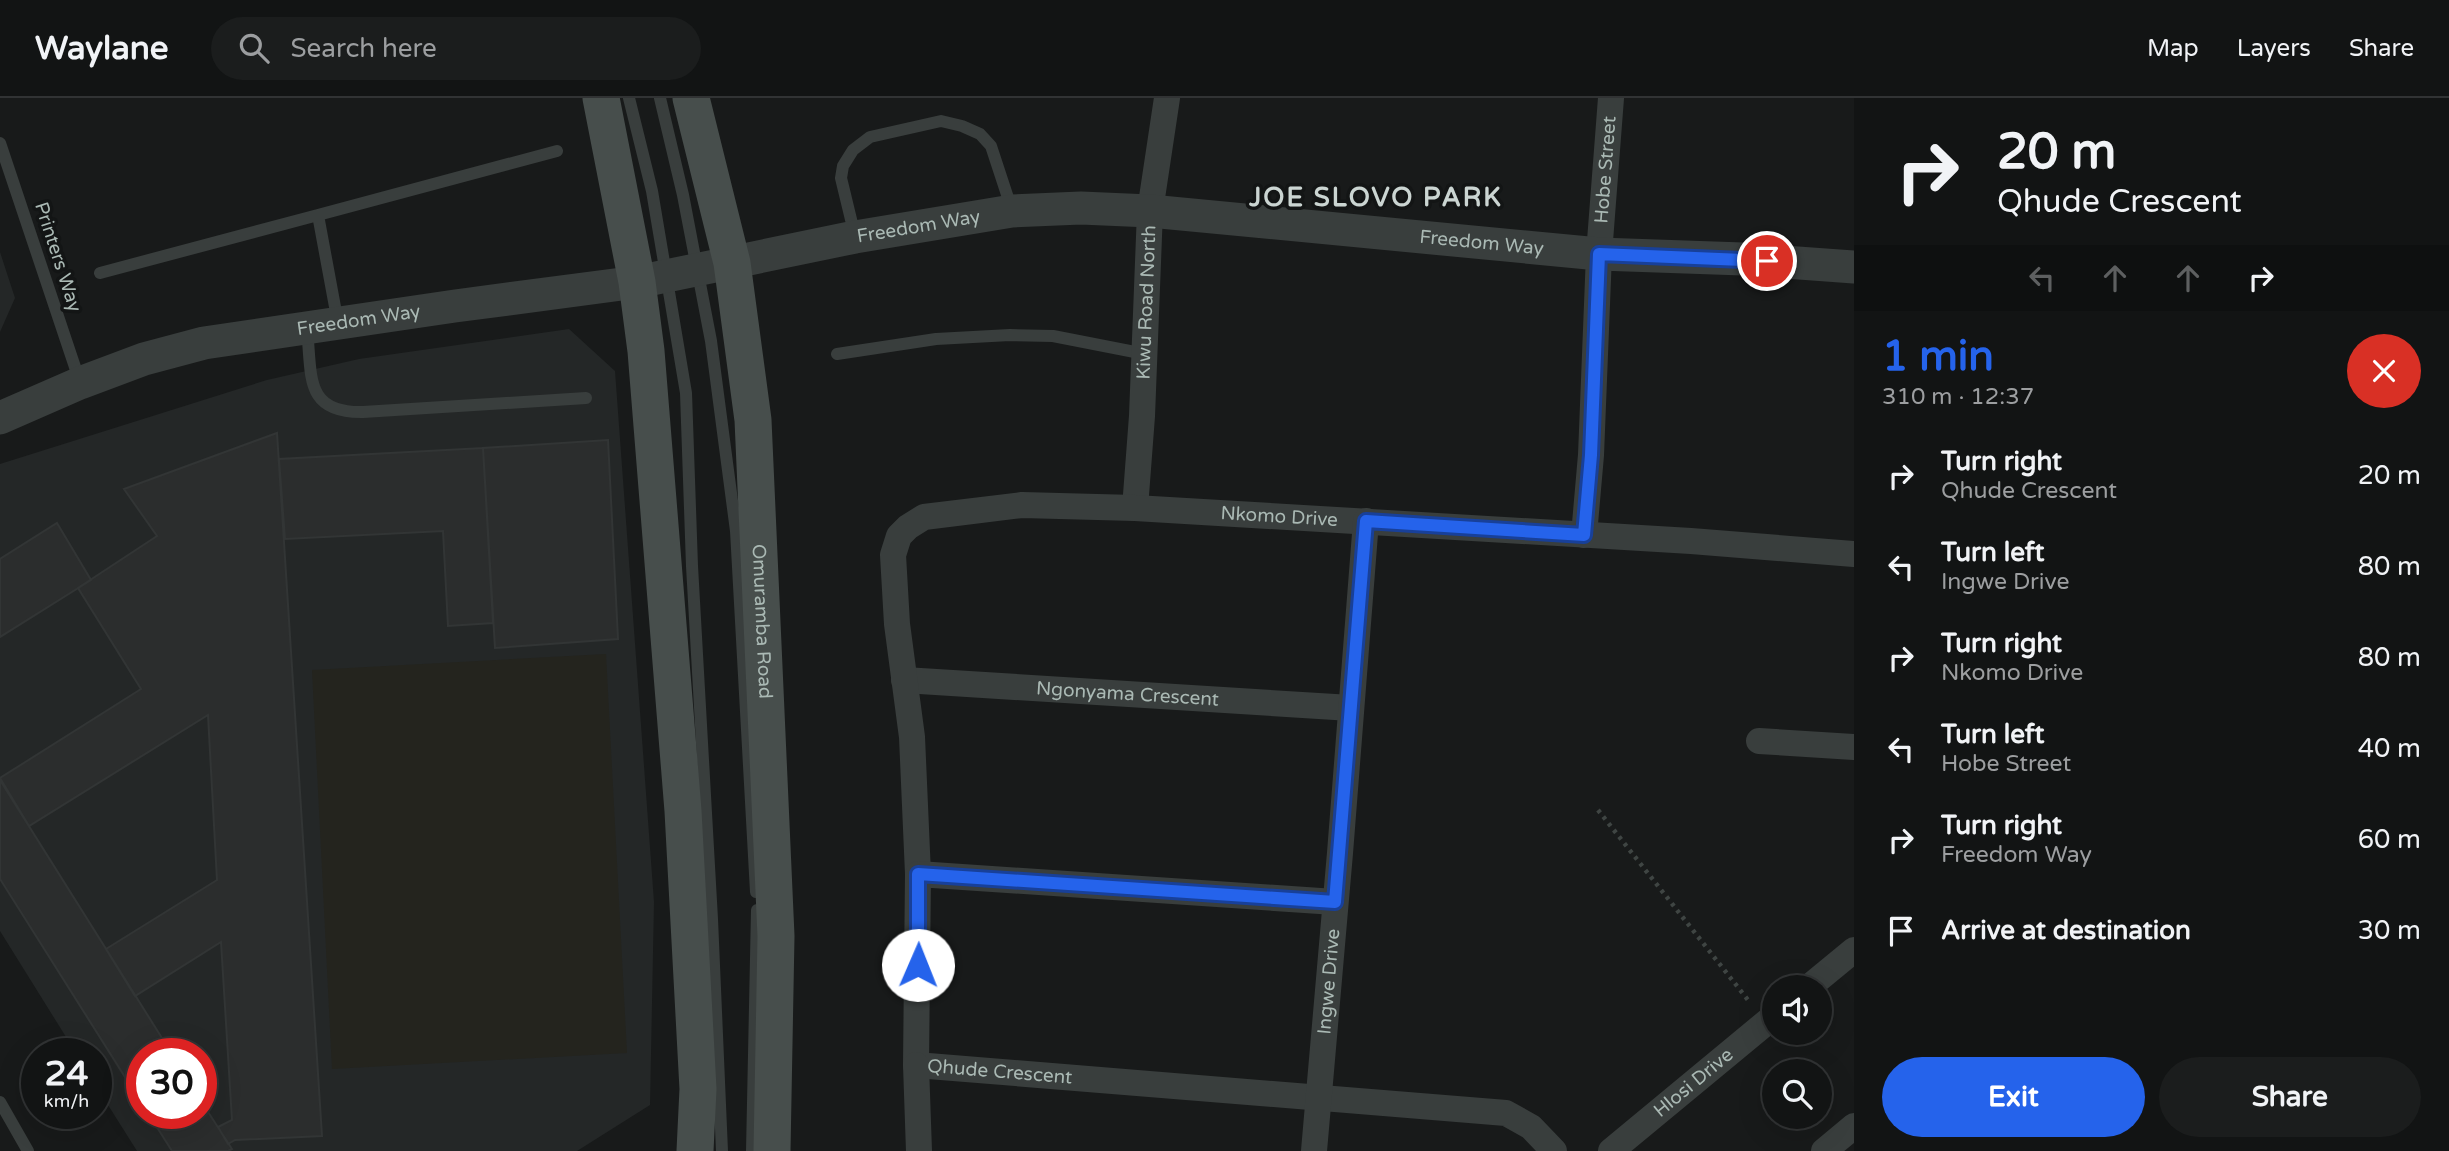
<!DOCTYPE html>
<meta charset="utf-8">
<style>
:root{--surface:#121414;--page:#1b1d1d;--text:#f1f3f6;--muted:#9c9ea0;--line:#313334;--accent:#2563eb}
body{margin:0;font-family:"Varela Round",sans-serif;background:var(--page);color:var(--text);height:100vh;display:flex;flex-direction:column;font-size:26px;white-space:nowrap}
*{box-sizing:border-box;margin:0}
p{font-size:23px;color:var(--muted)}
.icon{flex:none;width:38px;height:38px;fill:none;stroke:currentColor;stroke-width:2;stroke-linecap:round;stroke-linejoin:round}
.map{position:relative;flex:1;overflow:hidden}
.drawer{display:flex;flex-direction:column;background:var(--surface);width:595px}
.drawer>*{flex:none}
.hud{background:#121414;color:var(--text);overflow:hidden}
.fabs{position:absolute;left:1762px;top:877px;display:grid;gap:14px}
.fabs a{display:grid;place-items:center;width:70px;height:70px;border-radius:50%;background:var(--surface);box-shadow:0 7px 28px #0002,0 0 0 2px var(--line);font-size:35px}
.speed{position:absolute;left:21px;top:940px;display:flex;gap:14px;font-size:35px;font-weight:700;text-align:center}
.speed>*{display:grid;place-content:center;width:91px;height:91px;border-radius:50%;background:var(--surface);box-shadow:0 7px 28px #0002,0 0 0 2px var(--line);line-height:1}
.speed small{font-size:18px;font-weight:400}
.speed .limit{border:10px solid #d22;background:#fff;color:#111}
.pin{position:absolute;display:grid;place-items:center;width:60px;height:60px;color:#fff;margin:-30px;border:4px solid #fff;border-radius:50%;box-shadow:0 2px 7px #0007}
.me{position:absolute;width:77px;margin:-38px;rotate:1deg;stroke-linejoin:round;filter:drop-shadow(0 0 5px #0008)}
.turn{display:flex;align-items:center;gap:24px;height:147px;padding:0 28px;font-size:32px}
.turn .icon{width:91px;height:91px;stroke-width:2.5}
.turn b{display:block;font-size:49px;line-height:60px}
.lanes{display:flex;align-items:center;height:66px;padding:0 28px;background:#0003;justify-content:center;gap:35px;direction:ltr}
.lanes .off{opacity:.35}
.round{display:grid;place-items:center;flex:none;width:74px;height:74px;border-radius:37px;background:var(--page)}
.summary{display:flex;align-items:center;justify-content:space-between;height:119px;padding:0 28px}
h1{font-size:42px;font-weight:700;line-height:52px;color:var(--accent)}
.action{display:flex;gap:14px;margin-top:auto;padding:14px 28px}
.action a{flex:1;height:80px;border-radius:42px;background:var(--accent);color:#fff;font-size:28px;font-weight:700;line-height:80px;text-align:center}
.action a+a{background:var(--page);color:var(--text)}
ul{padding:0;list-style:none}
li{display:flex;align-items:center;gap:21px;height:91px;padding:0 28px}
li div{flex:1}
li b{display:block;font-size:26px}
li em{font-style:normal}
header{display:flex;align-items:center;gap:42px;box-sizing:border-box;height:98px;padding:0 35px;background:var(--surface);border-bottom:2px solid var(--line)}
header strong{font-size:33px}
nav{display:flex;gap:38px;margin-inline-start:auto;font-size:24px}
.search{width:490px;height:63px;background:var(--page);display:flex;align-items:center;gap:18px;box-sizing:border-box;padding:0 24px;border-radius:38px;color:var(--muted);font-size:26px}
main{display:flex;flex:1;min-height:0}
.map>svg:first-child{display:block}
.built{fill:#242727;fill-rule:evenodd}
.green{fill:#24241e}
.building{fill:#2b2d2d;stroke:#323535;stroke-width:2}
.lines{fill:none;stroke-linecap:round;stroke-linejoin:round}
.path{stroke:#3f4543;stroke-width:4.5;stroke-dasharray:3.5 5;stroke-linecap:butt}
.service{stroke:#393e3d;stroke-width:12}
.minor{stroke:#393e3d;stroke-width:26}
.tertiary{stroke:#393e3d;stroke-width:33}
.secondary{stroke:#474e4c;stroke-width:37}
.route-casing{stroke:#184099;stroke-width:18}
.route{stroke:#2563eb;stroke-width:12}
.labels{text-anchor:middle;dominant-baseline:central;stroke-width:7;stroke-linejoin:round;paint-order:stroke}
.street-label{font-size:19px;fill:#aab9b4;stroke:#131515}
.district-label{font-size:26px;font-weight:bold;letter-spacing:2px;fill:#cbd5d2;stroke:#131515}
</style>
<header>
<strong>Waylane</strong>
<div class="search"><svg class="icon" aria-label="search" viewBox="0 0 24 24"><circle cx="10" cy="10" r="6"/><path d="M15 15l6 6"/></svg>Search here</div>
<nav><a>Map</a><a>Layers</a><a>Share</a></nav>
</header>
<main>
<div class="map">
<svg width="1854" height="1053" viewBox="0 0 1854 1053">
<rect width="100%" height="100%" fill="#181a1a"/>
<!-- built -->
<path class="built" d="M0,154L15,200L0,234Z
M569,231L615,273L654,804L650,1007L577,1053H137L96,988V956L76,955L0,833V366L267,282L359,261ZM142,956H201V1015H142Z"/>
<!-- green -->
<path class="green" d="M606,556L627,955L332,971L312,572Z"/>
<!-- building -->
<path class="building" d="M277,335L322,1038L235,1042L228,1046L218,1029L232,1022L221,844L135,898L106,851L217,782L208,617L29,728L0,680L141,591L78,490L157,438L124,391Z
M608,342L618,541L495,550L483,350Z
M483,350L493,525L448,528L443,433L285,441L279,361Z
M57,425L91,482L0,539V461Z
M0,682L172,956H142V1006L0,781Z
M201,1003L232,1051L228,1053H172L148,1015H201Z"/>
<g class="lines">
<!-- path -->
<path class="path" d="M1598,712L1748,902"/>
<!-- service -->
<path class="service" d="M629,0L652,93L686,295L692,468L712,821L722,1053
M660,0L683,97L711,243L736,433L756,794
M0,45L80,284
M318,117L557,53
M855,138L841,80L843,68L853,52L870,39L941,23L962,28L980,36L991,48L1012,112
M100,175L318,117L338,225
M307,231C312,278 304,315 363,314L586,300
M837,256L936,241L1010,237L1053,238L1145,256
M0,1004L28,1053
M752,1053L757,812"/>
<!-- minor -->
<g class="minor">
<path id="s1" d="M1135,410L1142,318L1150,113L1167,0"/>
<path id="s2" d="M1584,437L1591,357L1599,156L1611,0"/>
<path id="s3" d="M904,582L1351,610"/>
<path d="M1759,643L1854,649"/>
<path id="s4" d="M918,776L912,639L897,526L893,457L899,438L908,429L924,419L1022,407L1135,410L1691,443L1854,456"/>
<path id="s5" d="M1335,804L918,776L916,967L1506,1015L1531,1029L1554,1053"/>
<path d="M1809,889L1854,852"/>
<path d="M916,967L919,1053"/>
<path id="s6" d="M1314,1053L1340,755L1366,423"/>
<path id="s7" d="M1611,1053L1774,918"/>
<path d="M1824,1053L1854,1028"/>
</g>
<!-- tertiary -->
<path class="tertiary" id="s8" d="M0,320L80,285L144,261L204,245L455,208L637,184L855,139L1012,113L1081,110L1150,113L1599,156L1743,161L1854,169"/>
<!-- secondary -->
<g class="secondary">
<path d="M601,0L637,184L646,253L683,713L698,991L695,1053"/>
<path id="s9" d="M691,0L732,165L753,322L776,838L772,1053"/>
</g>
</g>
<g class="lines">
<defs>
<path id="route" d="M918,867V776L1335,804L1366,423L1584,437L1591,357L1599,156L1767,163"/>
</defs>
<!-- route casing -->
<use href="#route" class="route-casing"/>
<!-- route -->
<use href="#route" class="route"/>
</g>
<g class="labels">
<!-- street labels -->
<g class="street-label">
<text stroke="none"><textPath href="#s2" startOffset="366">Hobe Street</textPath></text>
<text stroke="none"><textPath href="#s8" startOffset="942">Freedom Way</textPath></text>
<text stroke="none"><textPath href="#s8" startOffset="1508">Freedom Way</textPath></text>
<text transform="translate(58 159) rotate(72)">Printers Way</text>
<text stroke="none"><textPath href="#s1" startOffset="206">Kiwu Road North</textPath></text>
<text stroke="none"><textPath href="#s8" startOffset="374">Freedom Way</textPath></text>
<text stroke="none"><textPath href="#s4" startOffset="728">Nkomo Drive</textPath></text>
<text stroke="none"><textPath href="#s9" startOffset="530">Omuramba Road</textPath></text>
<text stroke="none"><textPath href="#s3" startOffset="224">Ngonyama Crescent</textPath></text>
<text stroke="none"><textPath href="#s6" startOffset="170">Ingwe Drive</textPath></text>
<text stroke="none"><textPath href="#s5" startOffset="693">Qhude Crescent</textPath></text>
<text stroke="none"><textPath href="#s7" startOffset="107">Hlosi Drive</textPath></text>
</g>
<!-- district labels -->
<g class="district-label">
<text x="1376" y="99">JOE SLOVO PARK</text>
</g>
</g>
</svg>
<div class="fabs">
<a><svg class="icon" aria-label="sound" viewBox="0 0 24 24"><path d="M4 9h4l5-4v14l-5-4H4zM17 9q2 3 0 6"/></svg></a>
<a><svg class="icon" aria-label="search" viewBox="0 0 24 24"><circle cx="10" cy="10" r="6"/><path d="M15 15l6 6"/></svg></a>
</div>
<div class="speed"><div>24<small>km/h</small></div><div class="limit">30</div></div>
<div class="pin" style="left:1767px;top:163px;background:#d93025"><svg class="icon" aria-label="arrive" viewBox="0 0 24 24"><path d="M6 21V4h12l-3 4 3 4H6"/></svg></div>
<svg class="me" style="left:918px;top:867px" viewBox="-20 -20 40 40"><circle r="19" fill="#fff"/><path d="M0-13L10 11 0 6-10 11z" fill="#2563eb"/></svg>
</div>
<section class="drawer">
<div class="hud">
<div class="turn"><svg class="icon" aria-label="right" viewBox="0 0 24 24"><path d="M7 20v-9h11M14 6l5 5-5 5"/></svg><div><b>20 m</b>Qhude Crescent</div></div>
<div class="lanes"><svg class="icon off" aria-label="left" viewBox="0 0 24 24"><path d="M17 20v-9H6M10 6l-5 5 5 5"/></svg><svg class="icon off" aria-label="ahead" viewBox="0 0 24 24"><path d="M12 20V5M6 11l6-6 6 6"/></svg><svg class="icon off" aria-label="ahead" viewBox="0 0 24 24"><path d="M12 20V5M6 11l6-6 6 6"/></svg><svg class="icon" aria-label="right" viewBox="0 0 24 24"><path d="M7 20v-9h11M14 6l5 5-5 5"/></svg></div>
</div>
<div class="summary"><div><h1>1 min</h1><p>310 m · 12:37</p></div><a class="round" style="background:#d93025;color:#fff"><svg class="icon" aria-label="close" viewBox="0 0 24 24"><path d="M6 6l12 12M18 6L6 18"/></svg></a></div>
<ul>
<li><svg class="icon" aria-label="right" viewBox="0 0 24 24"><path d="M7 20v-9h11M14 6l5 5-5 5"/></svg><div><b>Turn right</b><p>Qhude Crescent</p></div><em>20 m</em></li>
<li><svg class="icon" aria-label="left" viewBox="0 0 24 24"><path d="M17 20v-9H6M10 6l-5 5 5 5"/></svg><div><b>Turn left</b><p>Ingwe Drive</p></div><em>80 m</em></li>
<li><svg class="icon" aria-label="right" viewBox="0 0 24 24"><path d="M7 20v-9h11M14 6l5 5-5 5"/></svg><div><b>Turn right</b><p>Nkomo Drive</p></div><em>80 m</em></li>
<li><svg class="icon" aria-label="left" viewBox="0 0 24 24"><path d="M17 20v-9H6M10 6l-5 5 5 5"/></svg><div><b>Turn left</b><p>Hobe Street</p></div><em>40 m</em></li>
<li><svg class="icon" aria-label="right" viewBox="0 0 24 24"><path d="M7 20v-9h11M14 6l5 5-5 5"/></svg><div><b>Turn right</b><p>Freedom Way</p></div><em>60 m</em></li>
<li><svg class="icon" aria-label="arrive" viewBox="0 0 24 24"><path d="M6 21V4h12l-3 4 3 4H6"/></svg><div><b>Arrive at destination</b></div><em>30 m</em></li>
</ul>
<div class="action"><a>Exit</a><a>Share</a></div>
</section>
</main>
